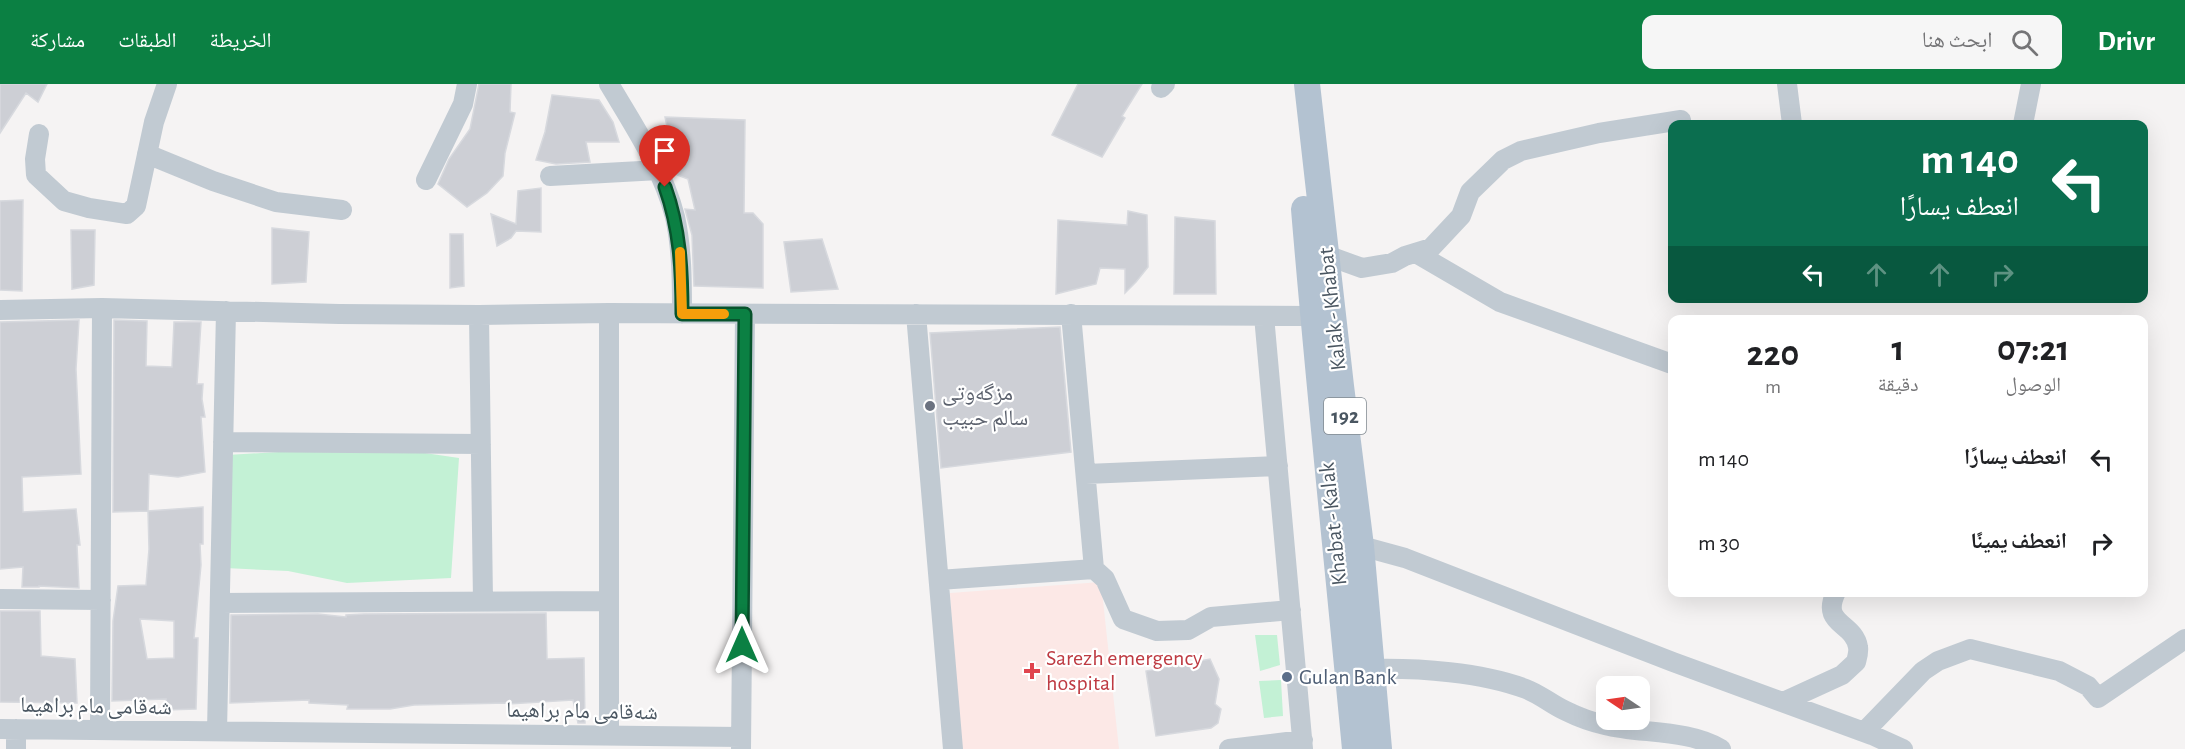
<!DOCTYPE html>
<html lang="ar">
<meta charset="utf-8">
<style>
:root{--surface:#fff;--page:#f6f6f6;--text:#202124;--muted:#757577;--accent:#0b8043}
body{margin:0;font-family:"Alegreya Sans","Noto Naskh Arabic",sans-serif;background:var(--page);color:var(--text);direction:rtl;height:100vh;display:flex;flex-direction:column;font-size:22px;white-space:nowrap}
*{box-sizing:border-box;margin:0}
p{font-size:20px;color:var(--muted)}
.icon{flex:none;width:33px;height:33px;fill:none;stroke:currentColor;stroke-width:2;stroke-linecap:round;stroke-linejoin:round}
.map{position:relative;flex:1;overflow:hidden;direction:ltr}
.drawer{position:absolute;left:1668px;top:231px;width:480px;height:282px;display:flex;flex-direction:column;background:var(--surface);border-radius:12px;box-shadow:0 6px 24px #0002;direction:rtl}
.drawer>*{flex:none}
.hud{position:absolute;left:1668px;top:36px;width:480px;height:183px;border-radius:12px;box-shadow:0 6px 24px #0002;direction:rtl;background:#0b6e4f;color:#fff;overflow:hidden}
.needle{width:39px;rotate:283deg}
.buttons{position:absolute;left:1596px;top:592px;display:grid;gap:12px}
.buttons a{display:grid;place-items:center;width:54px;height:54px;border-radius:12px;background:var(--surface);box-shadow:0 6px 24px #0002;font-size:30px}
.pin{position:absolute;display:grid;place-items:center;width:51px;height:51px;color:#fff;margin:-62px -26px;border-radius:50% 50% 50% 0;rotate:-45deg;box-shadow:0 0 6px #0007}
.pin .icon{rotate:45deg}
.me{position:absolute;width:66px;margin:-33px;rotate:0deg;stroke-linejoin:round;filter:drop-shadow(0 0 4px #0008)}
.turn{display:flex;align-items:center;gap:21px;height:126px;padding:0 30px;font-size:27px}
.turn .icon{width:78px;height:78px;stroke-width:2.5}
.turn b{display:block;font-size:42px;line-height:51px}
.lanes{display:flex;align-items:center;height:57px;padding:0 30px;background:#0003;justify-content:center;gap:30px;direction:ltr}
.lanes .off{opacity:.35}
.eta{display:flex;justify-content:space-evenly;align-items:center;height:102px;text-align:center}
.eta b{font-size:36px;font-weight:700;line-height:42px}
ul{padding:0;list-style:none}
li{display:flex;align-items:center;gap:18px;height:84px;padding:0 30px}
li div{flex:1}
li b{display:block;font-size:22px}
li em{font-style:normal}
header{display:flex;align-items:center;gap:36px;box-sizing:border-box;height:84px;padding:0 30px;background:var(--accent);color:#fff}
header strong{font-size:28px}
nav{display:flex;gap:33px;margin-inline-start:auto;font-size:21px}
.search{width:420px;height:54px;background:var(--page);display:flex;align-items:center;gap:15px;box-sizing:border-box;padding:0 21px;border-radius:12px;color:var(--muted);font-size:22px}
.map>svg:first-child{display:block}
.medical{fill:#fce8e6}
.green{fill:#c3f1d5}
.building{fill:#cdcfd5;stroke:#d7d9de;stroke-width:1.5;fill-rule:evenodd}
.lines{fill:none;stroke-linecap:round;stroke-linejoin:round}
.minor{stroke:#c1cad2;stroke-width:20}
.major{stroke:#b3c2d1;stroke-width:26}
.route-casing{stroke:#07532c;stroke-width:15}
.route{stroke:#0b8043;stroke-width:10}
.slow{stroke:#f59e0b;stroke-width:10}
.worship-dot{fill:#6b7280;stroke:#fff;stroke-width:2}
.health-dot{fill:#e0444e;stroke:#fff;stroke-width:2}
.service-dot{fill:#5c6f8a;stroke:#fff;stroke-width:2}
.labels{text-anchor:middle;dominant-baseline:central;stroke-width:4.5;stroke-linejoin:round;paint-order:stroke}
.shield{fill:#fff;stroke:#808990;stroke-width:1.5}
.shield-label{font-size:21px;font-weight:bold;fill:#4a5661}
.street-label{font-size:22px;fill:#4a5661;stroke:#fff}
.worship-label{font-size:22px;fill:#5b616d;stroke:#fff;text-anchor:start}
.health-label{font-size:22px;fill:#be3a42;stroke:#fff;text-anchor:start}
.service-label{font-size:22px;fill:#4e5e75;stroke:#fff;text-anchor:start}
</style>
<header>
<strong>Drivr</strong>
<div class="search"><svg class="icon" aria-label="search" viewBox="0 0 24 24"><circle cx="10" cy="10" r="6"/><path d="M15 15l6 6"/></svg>ابحث هنا</div>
<nav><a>الخريطة</a><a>الطبقات</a><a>مشاركة</a></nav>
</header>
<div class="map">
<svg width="2185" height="665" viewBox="0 0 2185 665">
<rect width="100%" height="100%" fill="#f5f3f3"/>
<!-- medical -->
<path class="medical" d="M1101,498L1119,665H959L950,509Z"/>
<!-- green -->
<path class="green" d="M377,362L459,374L451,494L347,499L288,487L225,484L227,371Z
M1255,551H1277L1280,581L1260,587Z
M1281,596L1283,632L1264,634L1259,597Z"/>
<!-- building -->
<path class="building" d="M0,0H47L38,18L26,9L0,49Z
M479,0H511L510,28L515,29L505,69L503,92L487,109L467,123L438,100L449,75L470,45Z
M1078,0H1142L1122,32L1125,34L1102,73L1052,51Z
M552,11L599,16L613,38L619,58H586L590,78L556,80L536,76L545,48Z
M665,33L745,36L744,129H753L763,140V204L694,202L692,151L685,125L695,126L688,95L677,91Z
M541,104V148L516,147L511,154L497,162L491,130L516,140L518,107Z
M23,116L22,207L0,206V117Z
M1128,127L1147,131L1148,183L1136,198L1125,209V185L1100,184L1096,200L1056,210L1058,136L1127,141Z
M1175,133L1215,137L1216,210H1174Z
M272,144L309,148L306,198L272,200Z
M71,146H95L94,201L72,205Z
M450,150H463L464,202L450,204Z
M822,155L838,205L791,208L784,158Z
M79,236L76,285L81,390L22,393L23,428L76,425L80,461H77L79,504L39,502V503H22L23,483L0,485V238Z
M114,236L147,237L146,282L172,283L174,238H201L197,300H203L202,315L205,333H201L205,388L178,393L149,390L148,427L113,428Z
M1060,243L1071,368L941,384L930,249Z
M203,423V460H200L201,481L194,554H198L196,625L165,626L166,615L112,617L113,537L118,502L146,501L149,465L148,427ZM140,535L174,537V574L147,575Z
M0,527H40L41,572L75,575L77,619L0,618Z
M546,529L547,575L584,574L585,639H578L573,616L508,620V619L414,621L390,625H347L348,621L309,619V616L230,619L231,531L318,530L346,533V531L364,530Z
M1210,575L1219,595L1215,620L1221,625L1218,639L1211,644L1156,652L1146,587Z"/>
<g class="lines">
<!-- minor -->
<path class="minor" d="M609,0C634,42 663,85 675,133C682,165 682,198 682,230
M1787,0L1792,40
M1161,4L1165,0
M2023,40L2031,0
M39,50L35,75L36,91L64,117L89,124L127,130L136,122L154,38L167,0
M147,70L213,97L276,118L342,126
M550,92L659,86
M426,96L463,20L467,0
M1416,169L1500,218L1672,280
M1326,171L1362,184L1392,179L1405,172L1431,164L1461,132L1470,108L1503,76L1521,67L1599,49L1681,36
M0,226L102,224L339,230L479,231L609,229L1313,232
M916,230L953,665
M1071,230L1094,485
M479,231L483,517
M1264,232L1303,665
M223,358L481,360
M1086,390L1278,382
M1361,462L1405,474L1673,578L1872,651L1903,665
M939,496L1094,485L1105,495L1123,535L1157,547L1188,546L1211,533L1291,526
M0,515L101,516
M220,519L609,517
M1372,585C1419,584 1481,588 1526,605C1540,610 1552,621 1566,627C1578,633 1592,638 1605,641C1640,650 1688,645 1721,665
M1783,618L1842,591L1856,578C1857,574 1859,568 1858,563C1854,538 1820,541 1836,508
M0,645L741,653
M16,645V665
M100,645L102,224
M217,647L226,227
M1864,648L1923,587L1938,577L1970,565L2059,587L2088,602L2098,614L2185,555
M609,651V229
M741,665L745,230
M1229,665L1303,656"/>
<!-- major -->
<path class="major" d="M1307,0L1341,302L1361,462L1379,665
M1304,125C1319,306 1338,485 1355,665"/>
</g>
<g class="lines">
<defs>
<path id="route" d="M665,103C680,145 682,186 682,230H745L742,561"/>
</defs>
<!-- route casing -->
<use href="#route" class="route-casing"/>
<!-- route -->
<use href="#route" class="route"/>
<!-- slow -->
<path class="slow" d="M680,168L682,230H724"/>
</g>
<!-- markers -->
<circle class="worship-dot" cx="930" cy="322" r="6"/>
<path class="health-dot" d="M1029 578h6v6h6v6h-6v6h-6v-6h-6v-6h6z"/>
<circle class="service-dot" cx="1287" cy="593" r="6"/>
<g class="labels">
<!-- shield labels -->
<rect class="shield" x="1324" y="314" width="42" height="36" rx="4.5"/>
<g class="shield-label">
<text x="1345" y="332">192</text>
</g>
<!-- street labels -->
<g class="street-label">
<text transform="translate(1332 225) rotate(-96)">Kalak - Khabat</text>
<text transform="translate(1333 440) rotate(-96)">Khabat - Kalak</text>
<text transform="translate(96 622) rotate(1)">شەقامی مام براهیما</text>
<text transform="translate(582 627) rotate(1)">شەقامی مام براهیما</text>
</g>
<!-- worship labels -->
<g class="worship-label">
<text x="942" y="309">مزگەوتی<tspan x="942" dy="25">سالم حبیب</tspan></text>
</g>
<!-- health labels -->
<g class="health-label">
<text x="1046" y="574">Sarezh emergency<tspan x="1046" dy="25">hospital</tspan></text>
</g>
<!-- service labels -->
<g class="service-label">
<text x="1299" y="593">Gulan Bank</text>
</g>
</g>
</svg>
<div class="buttons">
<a><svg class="needle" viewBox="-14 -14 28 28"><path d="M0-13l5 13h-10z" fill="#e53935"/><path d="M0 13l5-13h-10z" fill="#757577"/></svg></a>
</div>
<div class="pin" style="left:665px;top:103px;background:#d93025"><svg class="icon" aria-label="arrive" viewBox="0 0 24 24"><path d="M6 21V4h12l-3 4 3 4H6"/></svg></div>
<svg class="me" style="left:742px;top:561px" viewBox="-20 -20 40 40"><path d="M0-17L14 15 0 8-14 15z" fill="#0b8043" stroke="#fff" stroke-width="4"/></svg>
<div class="hud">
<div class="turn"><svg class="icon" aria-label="left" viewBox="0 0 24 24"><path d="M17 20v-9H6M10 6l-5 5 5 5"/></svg><div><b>140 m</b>انعطف يسارًا</div></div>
<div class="lanes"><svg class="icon" aria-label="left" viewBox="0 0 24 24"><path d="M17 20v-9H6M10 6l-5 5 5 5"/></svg><svg class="icon off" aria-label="ahead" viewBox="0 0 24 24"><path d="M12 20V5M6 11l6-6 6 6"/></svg><svg class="icon off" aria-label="ahead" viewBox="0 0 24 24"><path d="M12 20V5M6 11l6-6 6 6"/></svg><svg class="icon off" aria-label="right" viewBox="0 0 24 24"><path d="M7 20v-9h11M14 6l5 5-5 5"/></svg></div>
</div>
<section class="drawer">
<div class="eta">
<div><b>07:21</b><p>الوصول</p></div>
<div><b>1</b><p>دقيقة</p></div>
<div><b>220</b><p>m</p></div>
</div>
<ul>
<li><svg class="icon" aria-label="left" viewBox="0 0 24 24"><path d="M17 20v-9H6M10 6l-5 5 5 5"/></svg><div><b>انعطف يسارًا</b></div><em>140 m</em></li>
<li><svg class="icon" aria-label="right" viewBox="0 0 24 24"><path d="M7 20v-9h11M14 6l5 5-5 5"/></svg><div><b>انعطف يمينًا</b></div><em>30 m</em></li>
</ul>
</section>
</div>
